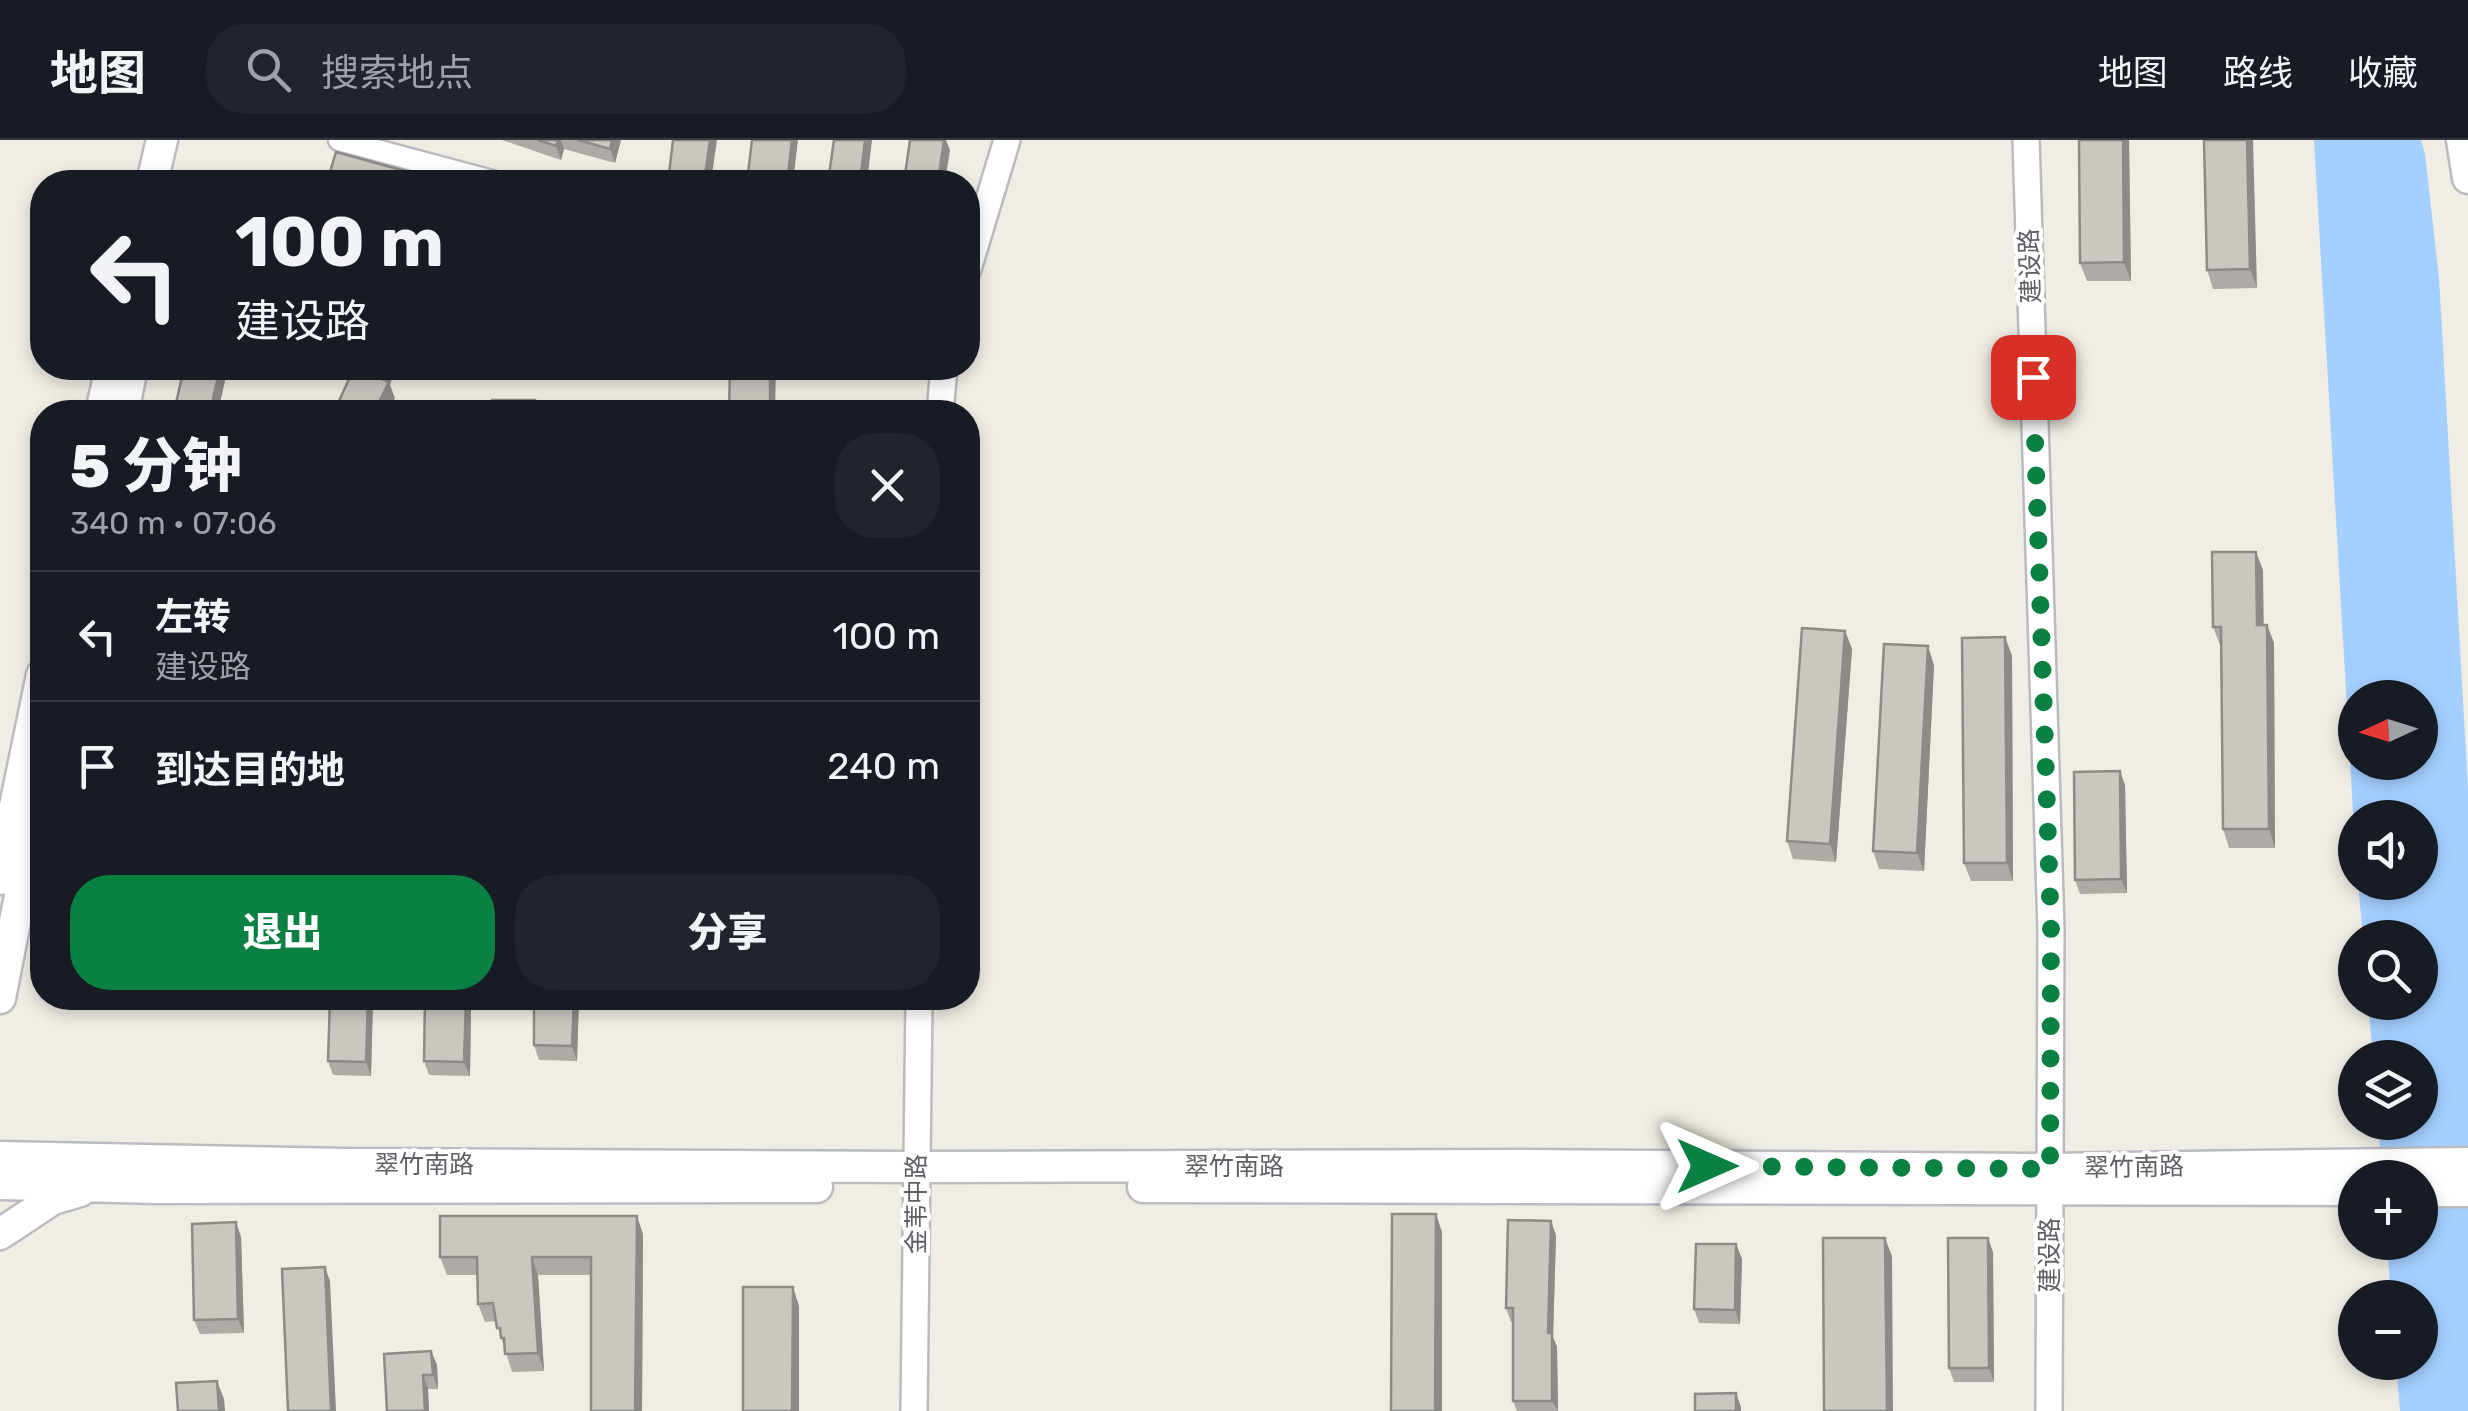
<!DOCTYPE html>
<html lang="zh">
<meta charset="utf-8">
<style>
:root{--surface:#171b24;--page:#20242c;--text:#f1f3f6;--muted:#9ea1a6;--line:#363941;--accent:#0b8043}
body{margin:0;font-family:Rubik,"Noto Sans SC",sans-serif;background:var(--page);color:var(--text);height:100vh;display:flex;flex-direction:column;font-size:38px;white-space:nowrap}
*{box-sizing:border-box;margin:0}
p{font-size:32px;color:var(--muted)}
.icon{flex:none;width:55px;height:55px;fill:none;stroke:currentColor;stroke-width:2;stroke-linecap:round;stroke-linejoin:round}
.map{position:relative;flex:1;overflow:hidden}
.side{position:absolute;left:30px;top:260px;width:950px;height:610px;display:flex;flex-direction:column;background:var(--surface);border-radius:40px;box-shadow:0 5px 15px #0003}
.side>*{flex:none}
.top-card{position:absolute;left:30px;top:30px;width:950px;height:210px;border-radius:40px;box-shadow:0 5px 15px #0003;background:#171b24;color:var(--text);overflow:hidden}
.needle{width:65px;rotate:266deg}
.fabs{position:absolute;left:2338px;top:540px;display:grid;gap:20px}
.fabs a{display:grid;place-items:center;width:100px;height:100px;border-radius:50%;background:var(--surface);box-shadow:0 5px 15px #0003;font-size:50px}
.pin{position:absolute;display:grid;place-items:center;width:85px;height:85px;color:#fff;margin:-42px;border-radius:20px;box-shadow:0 5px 15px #0006}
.me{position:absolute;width:110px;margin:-55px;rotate:90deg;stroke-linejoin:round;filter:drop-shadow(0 0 8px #0008)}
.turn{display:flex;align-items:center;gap:35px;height:210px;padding:0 40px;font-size:45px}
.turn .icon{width:130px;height:130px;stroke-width:2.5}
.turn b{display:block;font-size:70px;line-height:85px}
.round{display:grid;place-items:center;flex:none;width:105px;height:105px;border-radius:40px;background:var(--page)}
.head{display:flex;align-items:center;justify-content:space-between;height:170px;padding:0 40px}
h1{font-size:60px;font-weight:800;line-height:75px}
.primary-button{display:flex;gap:20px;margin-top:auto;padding:20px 40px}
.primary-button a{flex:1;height:115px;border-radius:40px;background:var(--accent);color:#fff;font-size:40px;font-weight:800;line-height:115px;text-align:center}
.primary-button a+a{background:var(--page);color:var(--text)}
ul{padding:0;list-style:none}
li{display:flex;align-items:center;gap:30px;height:130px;padding:0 40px;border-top:2px solid var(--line)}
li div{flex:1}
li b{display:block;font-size:38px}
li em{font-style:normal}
header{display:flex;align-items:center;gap:60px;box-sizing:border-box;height:140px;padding:0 50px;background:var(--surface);border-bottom:2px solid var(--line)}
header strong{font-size:48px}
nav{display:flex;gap:55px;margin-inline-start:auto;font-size:35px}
.search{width:700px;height:90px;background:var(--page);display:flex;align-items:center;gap:25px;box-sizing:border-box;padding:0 35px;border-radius:40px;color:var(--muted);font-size:38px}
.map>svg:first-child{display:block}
.water{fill:#a4d0ff;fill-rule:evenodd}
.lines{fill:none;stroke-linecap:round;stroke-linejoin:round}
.minor-casing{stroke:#b9bbc0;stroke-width:25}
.tertiary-casing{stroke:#b9bbc0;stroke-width:30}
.secondary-casing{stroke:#babcc2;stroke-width:35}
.minor{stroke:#fff;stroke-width:20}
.tertiary{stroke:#fff;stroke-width:25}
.secondary{stroke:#fff;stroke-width:30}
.wall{fill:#aeaba6}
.shaded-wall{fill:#8d8b87}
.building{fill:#cac7c1;stroke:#8d8b87;stroke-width:2.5}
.route{stroke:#0b8043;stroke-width:18;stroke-dasharray:0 32.4}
.labels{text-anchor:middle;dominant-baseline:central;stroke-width:8;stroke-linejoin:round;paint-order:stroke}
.street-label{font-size:25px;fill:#5c5f65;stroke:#fff}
</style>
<header>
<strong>地图</strong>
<div class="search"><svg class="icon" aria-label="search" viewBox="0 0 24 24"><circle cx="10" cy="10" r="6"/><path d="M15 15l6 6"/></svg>搜索地点</div>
<nav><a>地图</a><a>路线</a><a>收藏</a></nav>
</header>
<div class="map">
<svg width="2468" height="1271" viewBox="0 0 2468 1271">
<rect width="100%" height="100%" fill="#efede4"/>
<!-- water -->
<path class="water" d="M2314,0H2421L2425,14L2439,138L2468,649V1271H2400L2396,1223L2420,1222V1158L2391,1157L2387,1103L2420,1102V1038L2382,1037L2378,983L2420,982V918L2373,917L2368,863L2420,862V798L2363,797L2358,743L2420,742V678H2355V706ZM2355,558H2420V622H2355Z"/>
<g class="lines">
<defs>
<path id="minor" d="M339,0L496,42"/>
<path id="tertiary" d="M2026,0L2051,789L2049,1271
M968,129L1007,0
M940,272L944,228
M914,1271L919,858"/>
<path id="secondary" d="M2462,0L2468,38
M152,42L162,0
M101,272L111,228
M123,272L132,228
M0,739L42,535
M0,858L42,644
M0,1017L345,1024L915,1027L1516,1025L2050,1029L2468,1023
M0,1044L157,1048L817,1047
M1143,1047L2355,1050
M2420,1051H2468
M0,1094L53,1059L80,1051"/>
</defs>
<!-- minor casing -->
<use href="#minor" class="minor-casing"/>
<!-- tertiary casing -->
<use href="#tertiary" class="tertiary-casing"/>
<!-- secondary casing -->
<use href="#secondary" class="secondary-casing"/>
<!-- minor -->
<use href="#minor" class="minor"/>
<!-- tertiary -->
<use href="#tertiary" class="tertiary"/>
<!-- secondary -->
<use href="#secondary" class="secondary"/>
</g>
<!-- wall -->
<path class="wall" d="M502,0H621L615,23L564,9L561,20Z
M2079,0H2129L2131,141H2087L2080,123Z
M2204,0L2257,148L2213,149L2207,130Z
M557,228H599V230L558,229Z
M2263,430V485H2267L2274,503L2275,708H2229L2223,689L2221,505H2220L2213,487Z
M1845,491L1852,509L1836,722L1793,719L1787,701Z
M2005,497L2012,516L2013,741H1971L1964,723Z
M1934,525L1924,731L1879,729L1873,711Z
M2125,645L2127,753L2080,754L2075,740Z
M373,858L371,936L333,935L328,921Z
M579,858L577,921L539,920L534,905Z
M471,864L470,936L429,935L424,921Z
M643,1094L642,1271H591V1135H538L544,1231L512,1232L496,1181L485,1182L478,1164L477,1135H447L440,1117Z
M1556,1095L1553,1197L1557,1207L1558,1271H1517L1513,1261V1182H1511L1506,1168Z
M241,1097L244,1193L200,1194L194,1180Z
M1736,1104L1742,1119L1740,1184L1699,1183L1694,1169Z
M1993,1112L1994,1242H1954L1949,1228Z
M431,1211L437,1225L438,1249H428L429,1271H387Z"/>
<!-- shaded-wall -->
<path class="shaded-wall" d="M558,0H561L564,9L561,20L556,6Z
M612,0H621L615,23L610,9Z
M710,0H717L711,42H704Z
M792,0H798L793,42H787Z
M865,0H872L867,42H860Z
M944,0H946L950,10L945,42H938Z
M2123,0H2129L2131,141L2124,122Z
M2247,0H2253L2257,148L2250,129Z
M220,228H228L218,272H210Z
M385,228H395L390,245L395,258L388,272H374Z
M770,228H776L775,272H770Z
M2256,412L2263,430L2264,504L2257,485Z
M2267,485L2274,503L2275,708L2269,689Z
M1845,491L1852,509L1836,722L1830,704Z
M2005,497L2012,516L2013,741L2007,723Z
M1928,506L1934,525L1924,731L1917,713Z
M2120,631L2125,645L2127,753L2121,739Z
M368,858H373L371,936L366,922Z
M466,858H469L471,864L470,936L464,922Z
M574,858H579L577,921L572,906Z
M1436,1074L1442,1092V1271H1435Z
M637,1076L643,1094L642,1271H635Z
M1551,1081L1556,1095L1553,1197L1557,1207L1558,1271L1552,1261L1548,1193Z
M236,1082L241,1097L244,1193L238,1179Z
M1885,1098L1892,1116L1893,1271H1887Z
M1988,1098L1993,1112L1994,1242L1989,1228Z
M1736,1104L1742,1119L1740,1184L1735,1170Z
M532,1117L538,1135L544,1231L538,1213Z
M325,1127L330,1141L336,1271H331Z
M793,1147L799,1166V1271H792Z
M431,1211L437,1225L438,1249L433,1235Z
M423,1235L428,1249L429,1271H425Z
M217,1241L224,1259L225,1271H219Z
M1736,1253L1741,1267V1271H1736Z"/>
<!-- building -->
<path class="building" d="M538,0H558L556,6Z
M578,0H612L610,9Z
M673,0H710L704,42H668Z
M752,0H792L787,42H747Z
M834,0H865L860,42H828Z
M910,0H944L938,42H904Z
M2079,0H2123L2124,122L2080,123Z
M2204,0H2247L2250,129L2207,130Z
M336,12L445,42H327Z
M184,228H220L210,272H174Z
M354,228H385L382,239L389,242L374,272H334Z
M730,228H770V272H729Z
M492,260H535V272H492Z
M584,262L628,263L627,272H584Z
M2212,412H2256L2257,485H2267L2269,689H2223L2221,487H2213Z
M1802,488L1845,491L1830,704L1787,701Z
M2005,497L2007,723H1964L1962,498Z
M1884,504L1928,506L1917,713L1873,711Z
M2120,631L2121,739L2075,740L2074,632Z
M330,858H368L366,922L328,921Z
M425,858H466L464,922L424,921Z
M534,858H574L572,906L534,905Z
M1392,1074H1436L1435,1271H1391Z
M440,1076H637L635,1271H591V1117H532L538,1213L505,1214L504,1198H501L500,1188H497L493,1163L478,1164L477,1117H440Z
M1508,1080L1551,1081L1548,1193H1552V1261H1513V1168H1506Z
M236,1082L238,1179L194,1180L192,1084Z
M1823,1098H1885L1887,1271H1824Z
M1948,1098H1988L1989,1228H1949Z
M1696,1104H1736L1735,1170L1694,1169Z
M325,1127L331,1271H288L282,1129Z
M743,1147H793L792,1271H743Z
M431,1211L433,1235H423L425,1271H387L384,1214Z
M217,1241L219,1271H178L176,1243Z
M1736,1253V1271H1695V1254Z"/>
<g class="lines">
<!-- route -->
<path class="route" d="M1707,1026L2050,1029L2051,789L2033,237"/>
</g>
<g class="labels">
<!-- street labels -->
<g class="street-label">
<text transform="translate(2030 126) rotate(-92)">建设路</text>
<text x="424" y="1024">翠竹南路</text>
<text x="1234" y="1026">翠竹南路</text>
<text transform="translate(2134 1027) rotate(-1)">翠竹南路</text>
<text transform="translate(916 1064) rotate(-90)">金苇中路</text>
<text transform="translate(2049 1115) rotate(-90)">建设路</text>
</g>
</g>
</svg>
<div class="fabs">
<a><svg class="needle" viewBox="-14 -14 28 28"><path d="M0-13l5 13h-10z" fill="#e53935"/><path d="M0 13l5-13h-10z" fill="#9ea1a6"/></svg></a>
<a><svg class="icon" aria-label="sound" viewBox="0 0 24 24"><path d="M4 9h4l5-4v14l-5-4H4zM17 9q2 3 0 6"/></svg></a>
<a><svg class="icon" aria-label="search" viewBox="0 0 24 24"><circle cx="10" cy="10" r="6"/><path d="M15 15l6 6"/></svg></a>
<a><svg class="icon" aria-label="layers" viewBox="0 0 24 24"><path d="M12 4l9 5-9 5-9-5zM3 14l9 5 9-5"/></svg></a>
<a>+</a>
<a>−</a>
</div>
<div class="pin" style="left:2033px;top:237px;background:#d93025"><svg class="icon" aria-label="arrive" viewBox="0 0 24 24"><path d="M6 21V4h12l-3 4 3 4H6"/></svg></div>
<svg class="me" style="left:1707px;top:1026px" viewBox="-20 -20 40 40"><path d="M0-17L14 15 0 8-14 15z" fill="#0b8043" stroke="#fff" stroke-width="4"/></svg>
<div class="top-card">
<div class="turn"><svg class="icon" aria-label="left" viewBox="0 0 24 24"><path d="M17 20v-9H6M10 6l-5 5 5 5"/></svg><div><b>100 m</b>建设路</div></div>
</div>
<section class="side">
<div class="head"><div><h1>5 分钟</h1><p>340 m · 07:06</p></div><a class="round"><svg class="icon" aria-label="close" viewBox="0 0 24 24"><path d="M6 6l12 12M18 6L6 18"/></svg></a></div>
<ul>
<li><svg class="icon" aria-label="left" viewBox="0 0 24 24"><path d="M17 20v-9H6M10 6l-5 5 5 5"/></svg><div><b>左转</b><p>建设路</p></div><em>100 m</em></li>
<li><svg class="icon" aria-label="arrive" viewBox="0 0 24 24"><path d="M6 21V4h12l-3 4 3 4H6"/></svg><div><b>到达目的地</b></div><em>240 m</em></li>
</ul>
<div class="primary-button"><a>退出</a><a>分享</a></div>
</section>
</div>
